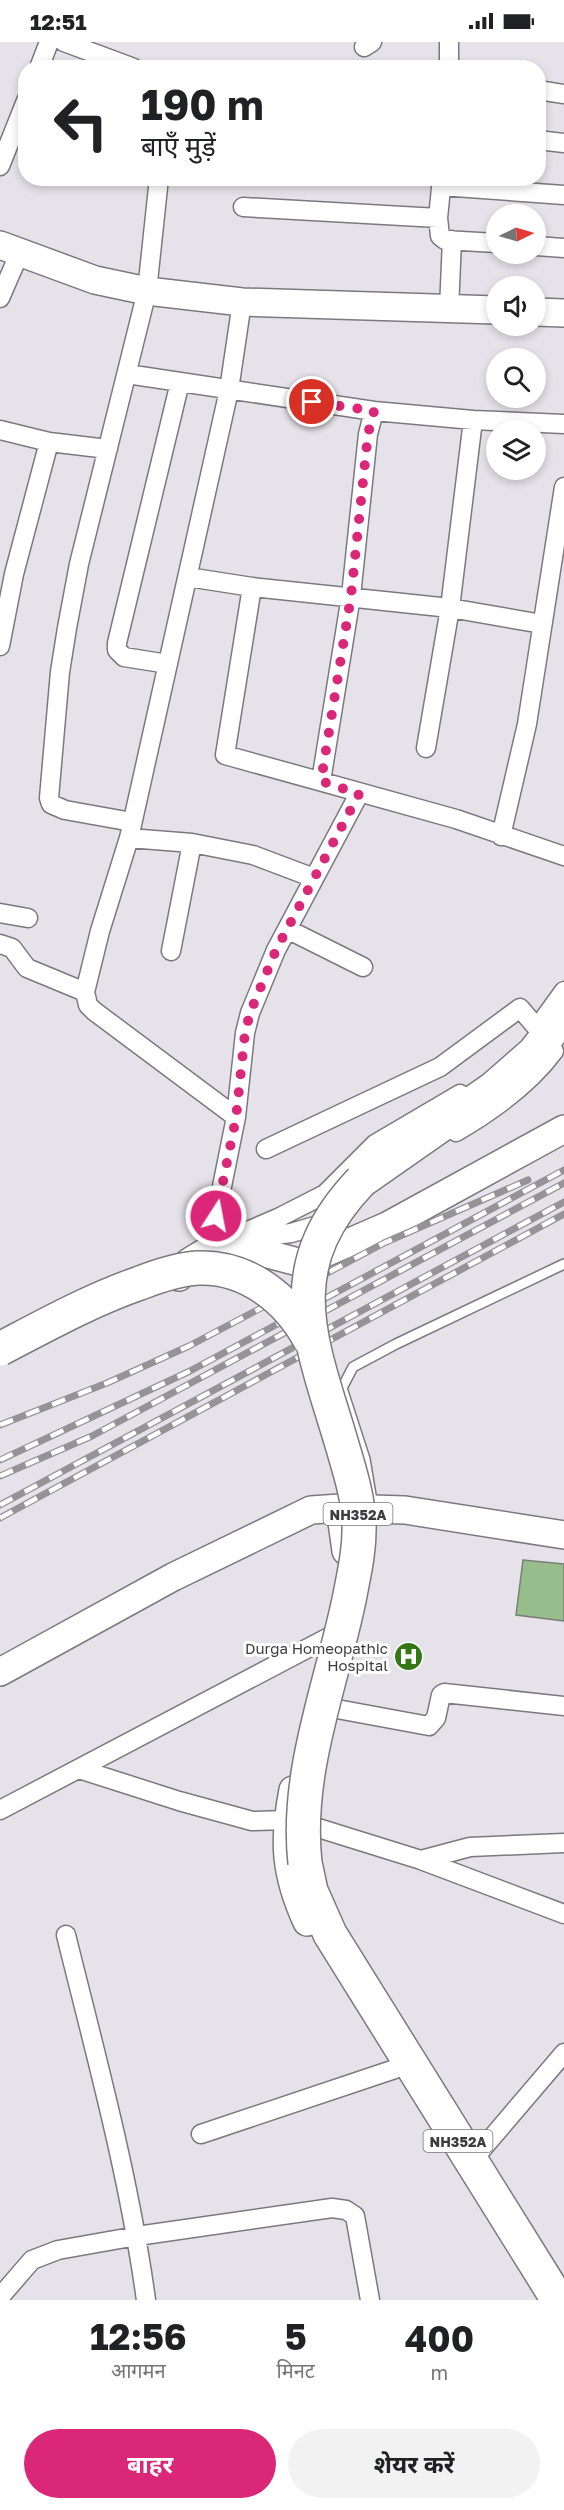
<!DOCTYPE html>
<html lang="hi">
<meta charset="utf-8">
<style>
:root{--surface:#fff;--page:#f2f2f2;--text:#202124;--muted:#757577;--accent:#db2777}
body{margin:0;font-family:"Golos Text","Noto Sans Devanagari",sans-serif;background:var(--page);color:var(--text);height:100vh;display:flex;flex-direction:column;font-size:22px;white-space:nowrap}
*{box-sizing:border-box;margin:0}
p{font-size:20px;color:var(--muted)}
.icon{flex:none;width:33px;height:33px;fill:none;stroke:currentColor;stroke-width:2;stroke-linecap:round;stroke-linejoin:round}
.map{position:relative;height:2258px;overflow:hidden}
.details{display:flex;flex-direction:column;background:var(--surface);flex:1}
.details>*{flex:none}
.hud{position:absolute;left:18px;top:18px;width:528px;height:126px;border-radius:24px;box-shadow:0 3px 9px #0003;background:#fff;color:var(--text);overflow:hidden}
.needle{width:39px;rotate:85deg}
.controls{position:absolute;left:486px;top:162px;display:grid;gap:12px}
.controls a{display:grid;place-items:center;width:60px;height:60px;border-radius:50%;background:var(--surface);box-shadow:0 3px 9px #0003;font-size:30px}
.pin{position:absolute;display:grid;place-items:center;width:51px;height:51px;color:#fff;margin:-26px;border:3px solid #fff;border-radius:50%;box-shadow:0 2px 6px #0007}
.me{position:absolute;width:66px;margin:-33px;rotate:11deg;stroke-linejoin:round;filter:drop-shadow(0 0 4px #0008)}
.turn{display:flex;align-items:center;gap:21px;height:126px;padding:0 24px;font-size:27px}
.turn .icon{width:78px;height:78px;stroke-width:2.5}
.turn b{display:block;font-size:42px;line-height:51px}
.eta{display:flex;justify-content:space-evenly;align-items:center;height:102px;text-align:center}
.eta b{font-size:36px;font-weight:700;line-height:42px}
.cta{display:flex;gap:12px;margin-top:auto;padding:12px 24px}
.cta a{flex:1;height:69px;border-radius:36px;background:var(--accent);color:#fff;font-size:24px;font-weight:700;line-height:69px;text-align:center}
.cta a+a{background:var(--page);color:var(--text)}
.status{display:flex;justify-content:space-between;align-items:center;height:42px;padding:0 30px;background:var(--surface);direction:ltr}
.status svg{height:16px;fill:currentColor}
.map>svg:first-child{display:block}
.building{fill:#98bd8c;stroke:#7a7e79;stroke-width:1.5}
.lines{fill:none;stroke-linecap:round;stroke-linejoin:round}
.lane-casing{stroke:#7b797f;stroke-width:12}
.street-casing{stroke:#7b797f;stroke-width:21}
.secondary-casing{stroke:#7b797f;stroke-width:30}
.highway-casing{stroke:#7b797f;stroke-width:36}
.lane{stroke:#fff;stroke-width:9}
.street{stroke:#fff;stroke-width:18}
.secondary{stroke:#fff;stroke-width:27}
.highway{stroke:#fff;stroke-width:33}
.rail-casing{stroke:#959398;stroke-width:7}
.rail{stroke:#fff;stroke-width:4.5;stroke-dasharray:14;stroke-linecap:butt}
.highway-bridge-casing{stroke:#7b797f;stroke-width:36;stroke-linecap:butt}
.highway-bridge{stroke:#fff;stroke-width:33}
.route{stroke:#db2777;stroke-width:10;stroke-dasharray:0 18}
.labels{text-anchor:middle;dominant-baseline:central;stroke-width:6;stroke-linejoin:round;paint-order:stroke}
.shield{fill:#fff;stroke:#777679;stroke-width:1.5}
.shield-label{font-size:14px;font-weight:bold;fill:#3d3c3f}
.poi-label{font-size:15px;fill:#3d3c3f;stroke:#fff;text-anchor:end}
</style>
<div class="status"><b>12:51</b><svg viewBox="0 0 49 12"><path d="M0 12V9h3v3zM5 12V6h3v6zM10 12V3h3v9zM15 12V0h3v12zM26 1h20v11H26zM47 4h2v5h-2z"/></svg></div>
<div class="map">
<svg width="564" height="2258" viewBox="0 0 564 2258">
<rect width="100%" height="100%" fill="#e5e3e9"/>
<!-- building -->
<path class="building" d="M523,1518L564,1522V1579L516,1573Z"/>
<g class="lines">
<defs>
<path id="lane" d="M372,1459L365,1417L342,1346L353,1325L396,1302L564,1222"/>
<path id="street" d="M64,0L134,26
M364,5L372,0
M39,26L49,0
M449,26V0
M538,48L564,52
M538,98L564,101
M0,124L26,59
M442,136L438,176L440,194L445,198L496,201
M441,144L564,153
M243,165L438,176
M536,204L564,206
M0,256L20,210
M449,267L452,198
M127,332L374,369L473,378L564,382
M0,388L49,400L108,407
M188,535L252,545L450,566L542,582
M252,545L225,713L456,777L564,814
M0,604L14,532L49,400
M168,622L124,615L117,608V601L180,340
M426,706L450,566L473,378
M321,739L351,554L368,392L374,369
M132,780L65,768L51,762L49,756L60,630L67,586L79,522L147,249L159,136
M501,794L527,682L564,445
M129,796L192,801L253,813L314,836
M0,871L28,876
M289,888L363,925
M0,902L12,906L27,926L85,950
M171,909L192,801
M543,978L564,949
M236,1075L94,969L88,963L85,950L100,889L129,796L229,348L242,260
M456,1090C492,1069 529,1043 554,1009
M266,1107L440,1025L520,966L537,986
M245,1197L291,1191L332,1179
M222,1200L216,1174L236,1075L245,991L250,971L276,908L359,752
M222,1200L278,1176L325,1152L375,1102L460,1052
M337,1667L429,1684L436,1676L441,1653L444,1651L564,1664
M79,1727L179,1759L252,1779L287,1778L315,1785L421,1818L564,1872
M0,1768L331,1594
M421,1818L470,1805L564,1801
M66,1893C96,2014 129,2134 146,2258
M201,2092L395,2027
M477,2113L564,2011
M0,2255L32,2218L58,2208L137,2194L332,2166L346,2168L355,2174L370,2258"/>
<path id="secondary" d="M0,203L95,238L147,249L242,260L496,268
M536,270L564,271
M179,1235L189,1220L222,1200L302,1221L387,1184L564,1087
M340,1466L346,1509
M0,1630L173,1535L311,1468L340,1466L405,1468L564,1493
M293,1748C283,1799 285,1832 307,1880"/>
<path id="highway" d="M361,1139L494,1046L534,1011L564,973
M305,1821L311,1849L330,1892L558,2258"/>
</defs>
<!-- lane casing -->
<use href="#lane" class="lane-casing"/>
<!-- street casing -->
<use href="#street" class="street-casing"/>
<!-- secondary casing -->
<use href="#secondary" class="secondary-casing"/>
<!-- highway casing -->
<use href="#highway" class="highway-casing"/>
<!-- lane -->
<use href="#lane" class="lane"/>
<!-- street -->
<use href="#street" class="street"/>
<!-- secondary -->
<use href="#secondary" class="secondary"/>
<!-- highway -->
<use href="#highway" class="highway"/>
<defs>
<path id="rail" d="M0,1383L107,1341L189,1304L384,1201L528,1138
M0,1418L190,1329L564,1128
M0,1434L92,1394L564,1141
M0,1463L564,1160
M0,1476L564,1172"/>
</defs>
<!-- rail casing -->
<use href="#rail" class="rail-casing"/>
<!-- rail -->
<use href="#rail" class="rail"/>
<defs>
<path id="highway-bridge" d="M0,1307C46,1283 91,1258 140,1241C158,1234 178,1227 198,1226C247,1224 288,1257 310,1298
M305,1821C295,1731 331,1644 349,1558C354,1532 360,1507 359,1481C358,1455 350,1430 343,1406C313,1303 275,1229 361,1139"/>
</defs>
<!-- highway-bridge casing -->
<use href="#highway-bridge" class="highway-bridge-casing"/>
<!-- highway-bridge -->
<use href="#highway-bridge" class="highway-bridge"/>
</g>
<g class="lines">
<!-- route -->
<path class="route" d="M216,1174L236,1076L245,991L250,971L276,908L359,752L321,739L351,554L368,392L374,369L312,360"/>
</g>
<!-- icons -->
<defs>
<symbol id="hospital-disc" viewBox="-11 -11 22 22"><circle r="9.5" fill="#357715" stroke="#fff"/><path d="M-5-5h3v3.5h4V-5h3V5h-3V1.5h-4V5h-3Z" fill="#fff"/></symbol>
</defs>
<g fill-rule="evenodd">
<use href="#hospital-disc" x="392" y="1598" width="33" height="33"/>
</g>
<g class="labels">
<!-- shield labels -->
<g class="shield">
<rect x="323.5" y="1461" width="69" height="22" rx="4.5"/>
<rect x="423.5" y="2088" width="69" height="22" rx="4.5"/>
</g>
<g class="shield-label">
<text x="358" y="1472">NH352A</text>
<text x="458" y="2099">NH352A</text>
</g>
<!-- poi labels -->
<g class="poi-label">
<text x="388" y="1606">Durga Homeopathic<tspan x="388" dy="17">Hospital</tspan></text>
</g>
</g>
</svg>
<div class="controls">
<a><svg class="needle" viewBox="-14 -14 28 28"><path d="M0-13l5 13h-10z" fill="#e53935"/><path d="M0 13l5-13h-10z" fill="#757577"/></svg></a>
<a><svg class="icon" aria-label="sound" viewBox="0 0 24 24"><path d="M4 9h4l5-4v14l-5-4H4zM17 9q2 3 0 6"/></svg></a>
<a><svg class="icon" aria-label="search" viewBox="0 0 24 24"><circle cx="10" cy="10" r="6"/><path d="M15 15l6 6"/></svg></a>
<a><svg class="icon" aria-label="layers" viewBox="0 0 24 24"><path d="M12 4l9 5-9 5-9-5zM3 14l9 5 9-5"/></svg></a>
</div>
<div class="pin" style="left:312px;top:360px;background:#d93025"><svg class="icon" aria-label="arrive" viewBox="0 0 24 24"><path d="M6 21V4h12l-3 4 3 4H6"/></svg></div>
<svg class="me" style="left:216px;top:1174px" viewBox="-20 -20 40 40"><circle r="17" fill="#db2777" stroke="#fff" stroke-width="3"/><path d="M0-11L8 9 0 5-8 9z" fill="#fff"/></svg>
<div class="hud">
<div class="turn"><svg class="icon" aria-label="left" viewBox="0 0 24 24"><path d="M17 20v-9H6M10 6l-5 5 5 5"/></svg><div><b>190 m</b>बाएँ मुड़ें</div></div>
</div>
</div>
<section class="details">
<div class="eta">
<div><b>12:56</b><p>आगमन</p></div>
<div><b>5</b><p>मिनट</p></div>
<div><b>400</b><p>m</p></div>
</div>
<div class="cta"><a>बाहर</a><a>शेयर करें</a></div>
</section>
